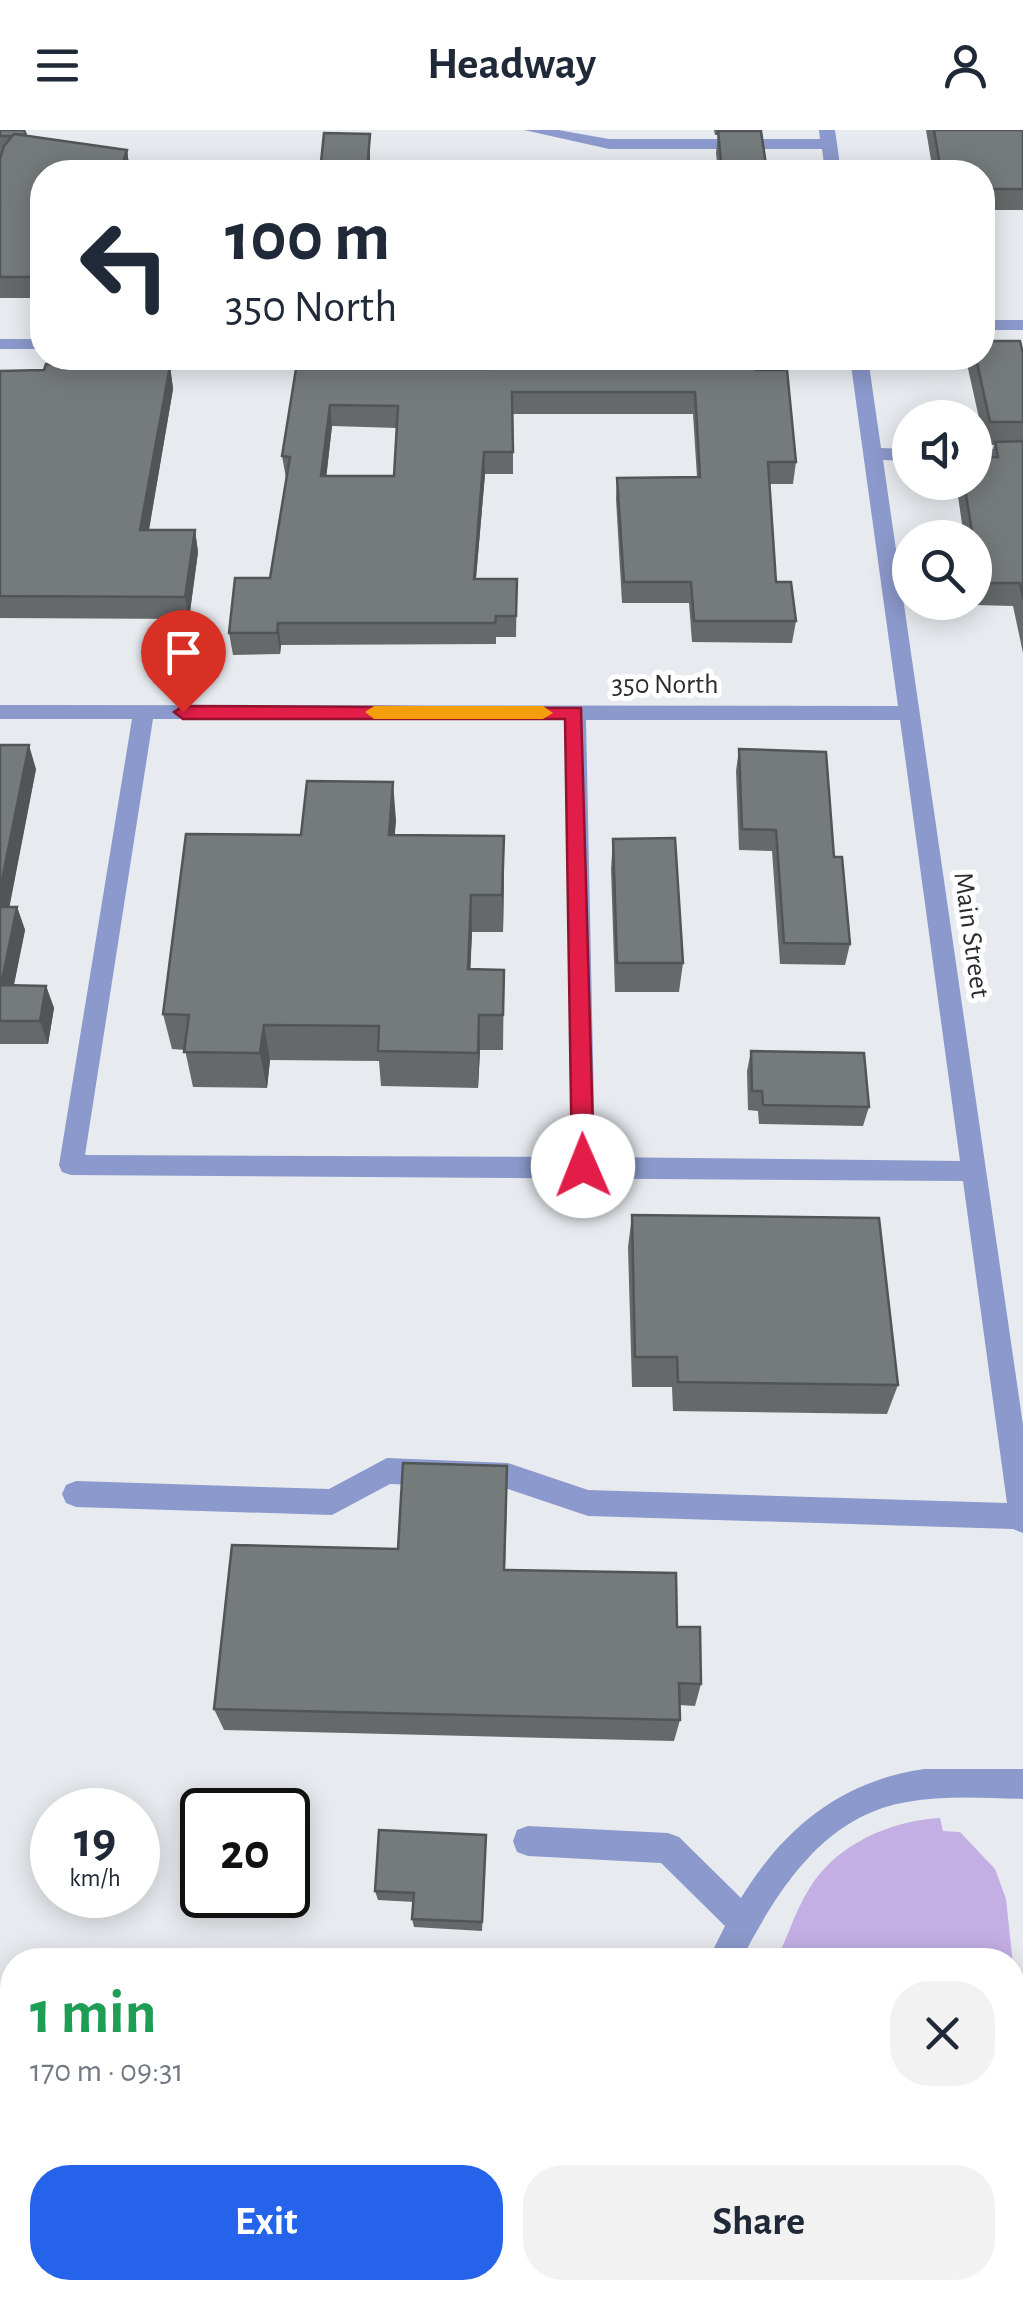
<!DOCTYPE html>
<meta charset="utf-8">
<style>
:root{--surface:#fff;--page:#f2f2f3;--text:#1f2937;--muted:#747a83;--accent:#2563eb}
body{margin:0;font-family:"Alegreya Sans",sans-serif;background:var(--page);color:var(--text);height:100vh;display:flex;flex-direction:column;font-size:38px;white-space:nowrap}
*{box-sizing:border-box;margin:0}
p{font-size:32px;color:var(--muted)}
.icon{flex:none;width:55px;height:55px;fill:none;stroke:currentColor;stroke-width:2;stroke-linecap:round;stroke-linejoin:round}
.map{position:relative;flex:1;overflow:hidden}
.side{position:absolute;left:0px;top:1818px;width:1025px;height:352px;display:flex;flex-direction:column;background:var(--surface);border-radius:40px 40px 0 0;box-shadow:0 5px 25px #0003}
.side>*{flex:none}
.banner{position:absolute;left:30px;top:30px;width:965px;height:210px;border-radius:40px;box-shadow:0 5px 25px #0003;background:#fff;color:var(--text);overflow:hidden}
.controls{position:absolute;left:892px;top:270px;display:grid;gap:20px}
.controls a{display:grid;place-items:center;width:100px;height:100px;border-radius:50%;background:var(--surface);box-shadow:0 5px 25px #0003;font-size:50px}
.speed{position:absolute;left:30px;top:1658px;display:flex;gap:20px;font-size:50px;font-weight:700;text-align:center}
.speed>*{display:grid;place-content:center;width:130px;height:130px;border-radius:50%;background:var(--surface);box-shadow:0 5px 25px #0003;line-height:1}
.speed small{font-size:25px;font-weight:400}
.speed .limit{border:5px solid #111;border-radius:15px;background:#fff;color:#111}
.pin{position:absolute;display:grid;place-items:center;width:85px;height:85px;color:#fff;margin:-102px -42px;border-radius:50% 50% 50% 0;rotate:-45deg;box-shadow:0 0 10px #0007}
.pin .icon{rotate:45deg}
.me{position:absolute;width:110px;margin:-55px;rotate:359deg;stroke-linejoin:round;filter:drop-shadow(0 0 8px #0008)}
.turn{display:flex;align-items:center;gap:35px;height:210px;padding:0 30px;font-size:45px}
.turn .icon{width:130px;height:130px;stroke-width:2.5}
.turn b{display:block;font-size:70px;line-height:85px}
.round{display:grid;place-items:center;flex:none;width:105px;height:105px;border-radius:40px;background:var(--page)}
.overview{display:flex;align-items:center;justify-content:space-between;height:170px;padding:0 30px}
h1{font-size:60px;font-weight:700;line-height:75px;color:#1e9e55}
.primary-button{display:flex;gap:20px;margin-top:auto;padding:20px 30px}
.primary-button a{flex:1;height:115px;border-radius:40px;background:var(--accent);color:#fff;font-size:40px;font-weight:700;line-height:115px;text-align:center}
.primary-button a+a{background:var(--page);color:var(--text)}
header{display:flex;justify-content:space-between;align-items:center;height:130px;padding:0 30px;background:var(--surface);font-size:45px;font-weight:700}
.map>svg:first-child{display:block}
.green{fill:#c4afe5}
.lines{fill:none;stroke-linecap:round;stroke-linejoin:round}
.minor{fill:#8b99cc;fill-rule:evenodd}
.highway{fill:#2b329e;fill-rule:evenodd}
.wall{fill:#65696a;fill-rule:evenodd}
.shaded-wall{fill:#525556}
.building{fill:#757a7b;stroke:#525556;stroke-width:2.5;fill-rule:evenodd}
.route{fill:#e11d48;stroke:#92132f;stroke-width:2.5}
.slow{fill:#f59e0b}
.labels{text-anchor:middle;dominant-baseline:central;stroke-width:10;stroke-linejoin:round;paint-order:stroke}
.street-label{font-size:28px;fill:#2b2c2e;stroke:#fff}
</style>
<header><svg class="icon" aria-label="menu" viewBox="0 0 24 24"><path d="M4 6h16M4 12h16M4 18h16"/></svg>Headway<svg class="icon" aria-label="person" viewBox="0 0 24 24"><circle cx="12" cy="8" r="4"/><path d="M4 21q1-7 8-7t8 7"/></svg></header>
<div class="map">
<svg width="1023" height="2169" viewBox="0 0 1023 2169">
<rect width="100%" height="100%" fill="#e7ebef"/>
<!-- green -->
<path class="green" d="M940,1688L943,1701L960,1702L995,1739L1006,1769L1021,1908L1013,1924L1012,1830H776C788,1807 795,1781 809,1759C836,1714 890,1691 940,1688Z
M612,2158H852L845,2169H606Z"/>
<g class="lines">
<!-- minor -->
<path class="minor" d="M524,0H558L609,9H820L819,0H835L841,42H825L822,19H609Z
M982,190H1023V200H982Z
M0,209H42V219H0Z
M850,228H868L881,318L910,319V331L883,330L1023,1295V1403L1013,1399L588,1386L508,1359L390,1354L332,1385L76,1377L66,1373L62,1364L66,1355L76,1351L329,1359L387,1328L508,1333L588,1360L1007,1373L963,1051L71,1045L62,1042L59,1035L132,589H0V575L898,576ZM153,589L565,590L571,1027L85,1025ZM586,590H900L960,1031L595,1027Z
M975,319H1023V331H975Z
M924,1639H1023V1669C985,1668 945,1665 907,1672C823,1686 778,1760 741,1830H708L725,1796L661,1733L528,1726L517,1722L513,1711L517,1700L528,1696L668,1703L679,1707L741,1768C784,1698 841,1651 924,1639Z
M0,1869H12V1901H0Z
M509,2158H553L558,2169H513Z"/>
<!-- highway -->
<path class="highway" d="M1023,2137V2169H997L1002,2158H1012V2142Z"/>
</g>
<!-- wall -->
<path class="wall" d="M0,0L26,5L127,20L130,42H42V168H0V29L1,25H0Z
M714,0H758L767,42H718L716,23L718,5H715Z
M926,0H1023V80H982V42H933Z
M1023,224V523L1013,476L974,475L975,408H964L956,352H975L991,327L994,315H985L967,234L969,228Z
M170,236L173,259L149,400H195L198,422L189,489L0,488V241Z
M296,239L756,240L796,332L793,354H770L776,452L796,491L792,513L692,512L689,473H622L616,369L617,348L697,347L693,284H513V344H485L476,449H517L516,507H496V514L281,515L280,524L233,525L229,503L270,448L286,348L282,326ZM332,296L397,298L394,346H326Z
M0,615L36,639L9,777H17L25,800L14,855L46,856L54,878L48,914H0Z
M739,619L850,814L845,835L780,834L772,721L739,720L736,641Z
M396,690L394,705L504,743L503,802H472L470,839L504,840L503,920H480L478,958L381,956L379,931L270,930L267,958L193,957L185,920L172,919L163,884L301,705Z
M613,709L683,833L679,862H615L611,739Z
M751,921L869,977L863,996L759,994L758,981L748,980L747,941Z
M632,1085L898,1255L887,1284L673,1281L672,1257H632L628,1117Z
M507,1363L505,1440L677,1497L701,1554L695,1576L679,1575L680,1590L674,1611L224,1600L214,1579L398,1419Z
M486,1715L482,1801L414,1797L412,1789L414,1772L378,1770L375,1761Z"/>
<!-- shaded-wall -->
<path class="shaded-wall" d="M370,4V42H367Z
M127,20L130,42H120Z
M170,236L173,259L145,422L140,400Z
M330,275L332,296L324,368L321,346Z
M484,322L485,344L474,470V449Z
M195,400L198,422L189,489L185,467Z
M278,493L281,515L280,524L277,503Z
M29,615L36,639L5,800L0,786V760Z
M393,652L396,690L392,742L389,705Z
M504,706V743L503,802L502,765Z
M471,765L472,802L469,875L468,839Z
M17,777L25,800L9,878L1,855Z
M46,856L54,878L48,914L40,891Z
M479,885L480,920L478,958V923Z
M264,895L270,930L267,958L260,923Z
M14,2158H30L28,2169H12Z"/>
<!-- building -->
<path class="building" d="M0,0H24L26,5L14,4L12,6H0Z
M934,0H1023V59H982V42H941Z
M718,1H761L767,42H722Z
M324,3L370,4L367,42H320Z
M14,4L127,20L120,42H42V147H0V29L4,16Z
M982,211H1020L1023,224V292H990L976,228H982Z
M492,228H754L756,240H787L796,332H768L776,452H791L796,491H694L691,452H624L617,348L700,347L695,262H512L513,322H484L474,449H517L516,486H496L495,493H278L277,503H229L235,448H270L290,327L282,326L296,239H492ZM330,275L398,276L394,346H321Z
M46,234L170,236L140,400H195L185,467L0,466V241L44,240Z
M1023,311V469L1020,453H980L975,420V408H973L964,352H975V327H998L995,312Z
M0,615H29L0,760Z
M739,619L826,622L834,727H842L850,814L784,813L776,700L742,699Z
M307,651L393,652L389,705L504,706L502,765H471L468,839L504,840L503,885H479L478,923L378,921L379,896L264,895L260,923L184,922L189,885L163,884L186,704L301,705Z
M675,708L683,833H617L613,709Z
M0,777H17L1,855L46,856L40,891H0Z
M751,921L864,923L869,977L763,975L762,961H752Z
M632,1085L879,1088L898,1255L678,1252L677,1227H635Z
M403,1333L507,1336L504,1440L676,1443L677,1497H700L701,1554L679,1553L680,1590L214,1579L232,1415L398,1419Z
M379,1700L486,1705L482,1792L412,1789L414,1763L375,1761Z
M0,1972H12V2158H14L12,2169H0Z"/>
<!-- route -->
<path class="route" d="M183,576L581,578L594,1036L591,1043H575L572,1036L565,589H183L174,582Z"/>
<!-- slow -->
<path class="slow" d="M374,576H543L553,583L543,589H374L365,582Z"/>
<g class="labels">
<!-- street labels -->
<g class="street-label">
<text x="665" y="555">350 North</text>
<text transform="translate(971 805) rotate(82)">Main Street</text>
</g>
</g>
</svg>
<div class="controls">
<a><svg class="icon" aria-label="sound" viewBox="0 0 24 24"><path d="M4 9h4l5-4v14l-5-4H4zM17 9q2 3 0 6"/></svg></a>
<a><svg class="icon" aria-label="search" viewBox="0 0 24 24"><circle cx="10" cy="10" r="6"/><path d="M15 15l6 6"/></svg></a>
</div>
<div class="speed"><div>19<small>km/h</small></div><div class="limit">20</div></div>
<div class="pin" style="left:183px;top:582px;background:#d93025"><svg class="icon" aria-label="arrive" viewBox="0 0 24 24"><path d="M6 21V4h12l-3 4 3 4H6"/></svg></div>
<svg class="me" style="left:583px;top:1036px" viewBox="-20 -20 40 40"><circle r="19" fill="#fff"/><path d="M0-13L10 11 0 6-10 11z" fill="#e11d48"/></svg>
<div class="banner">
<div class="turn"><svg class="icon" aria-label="left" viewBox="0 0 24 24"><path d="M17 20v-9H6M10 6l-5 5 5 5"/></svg><div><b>100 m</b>350 North</div></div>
</div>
<section class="side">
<div class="overview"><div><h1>1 min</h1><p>170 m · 09:31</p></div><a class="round"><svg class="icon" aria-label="close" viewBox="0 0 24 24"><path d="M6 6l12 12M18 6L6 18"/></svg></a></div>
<div class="primary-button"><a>Exit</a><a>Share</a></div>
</section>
</div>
